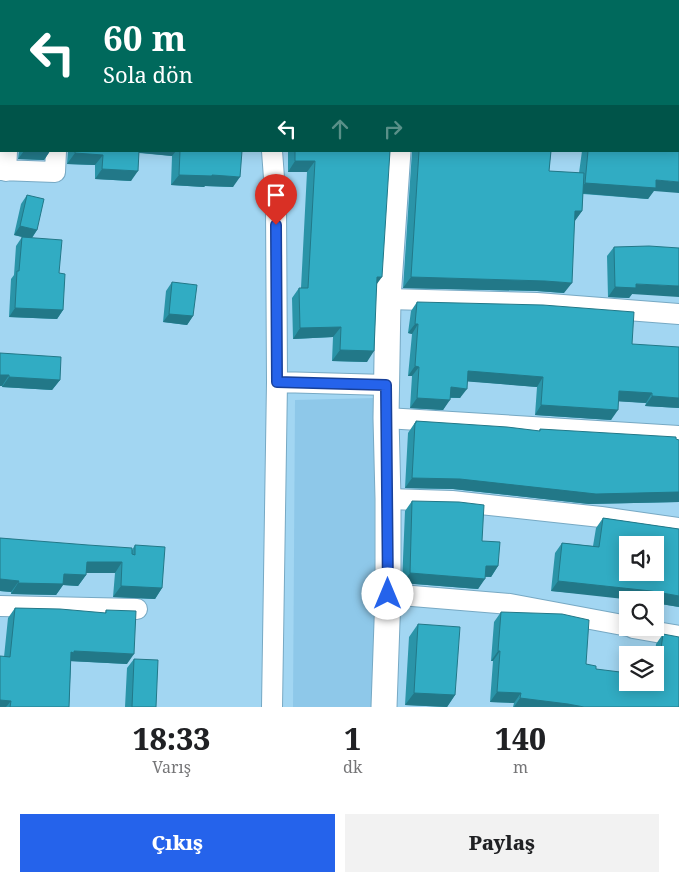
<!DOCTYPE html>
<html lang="tr">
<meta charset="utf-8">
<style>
:root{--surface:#fff;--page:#f2f2f2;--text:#202124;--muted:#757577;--accent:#2563eb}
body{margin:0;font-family:"Noto Serif",serif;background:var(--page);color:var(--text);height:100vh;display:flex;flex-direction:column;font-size:19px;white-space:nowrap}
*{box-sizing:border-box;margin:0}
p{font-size:16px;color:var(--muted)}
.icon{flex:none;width:28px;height:28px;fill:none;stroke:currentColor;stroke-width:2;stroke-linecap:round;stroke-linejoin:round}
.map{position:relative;height:707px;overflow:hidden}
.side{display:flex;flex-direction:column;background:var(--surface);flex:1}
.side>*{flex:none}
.guide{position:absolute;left:0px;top:0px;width:680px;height:152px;box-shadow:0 2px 12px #0003;background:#00695c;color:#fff;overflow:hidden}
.fabs{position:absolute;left:619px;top:536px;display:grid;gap:10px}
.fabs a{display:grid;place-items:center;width:45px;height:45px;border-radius:0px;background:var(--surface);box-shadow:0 2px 12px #0003;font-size:25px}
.pin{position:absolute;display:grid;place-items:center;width:42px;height:42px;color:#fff;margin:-51px -21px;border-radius:50% 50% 50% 0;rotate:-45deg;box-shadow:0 0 5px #0007}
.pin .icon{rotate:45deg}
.me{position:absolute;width:55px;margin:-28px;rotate:0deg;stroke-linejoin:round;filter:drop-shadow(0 0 4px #0008)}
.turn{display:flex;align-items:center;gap:18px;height:105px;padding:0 20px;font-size:22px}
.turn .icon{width:65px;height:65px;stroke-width:2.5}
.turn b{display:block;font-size:35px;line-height:42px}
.lanes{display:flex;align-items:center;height:48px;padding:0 20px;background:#0003;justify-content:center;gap:25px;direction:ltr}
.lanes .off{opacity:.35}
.eta{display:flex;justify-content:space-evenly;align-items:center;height:85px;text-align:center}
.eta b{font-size:30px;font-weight:800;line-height:35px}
.action{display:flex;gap:10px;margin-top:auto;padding:10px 20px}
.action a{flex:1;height:58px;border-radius:0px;background:var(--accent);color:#fff;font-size:20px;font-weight:800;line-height:58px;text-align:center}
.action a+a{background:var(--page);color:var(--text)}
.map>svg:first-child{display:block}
.built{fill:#8ec8e9}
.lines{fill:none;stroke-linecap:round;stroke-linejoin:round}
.minor-casing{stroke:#77a9c4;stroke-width:22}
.tertiary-casing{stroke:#77a9c4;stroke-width:27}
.minor{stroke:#fff;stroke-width:20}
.tertiary{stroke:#fff;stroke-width:25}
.wall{fill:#2a94a8}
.shaded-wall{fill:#227888}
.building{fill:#31acc3;stroke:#227888;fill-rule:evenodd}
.route-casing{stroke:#184099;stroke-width:12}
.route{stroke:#2563eb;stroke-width:9}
</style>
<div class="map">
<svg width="679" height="707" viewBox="0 0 679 707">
<rect width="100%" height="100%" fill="#a2d6f2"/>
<!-- built -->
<path class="built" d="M374,398L375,707H293L295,400Z"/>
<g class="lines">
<defs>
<path id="minor" d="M160,0L174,1
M245,0V1
M272,151L276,205L277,382L272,707
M0,170L55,172L56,151
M6,171L7,151
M388,299L537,303L679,314
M277,382L387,385
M386,418L679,436
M388,499L452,501L601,517L679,528
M388,594L510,604L628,626
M0,606L137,609
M633,628L679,636"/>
<path id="tertiary" d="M402,1V0
M384,707L388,594V499L386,418L388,299L398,151"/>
</defs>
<!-- minor casing -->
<use href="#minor" class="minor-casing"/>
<!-- tertiary casing -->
<use href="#tertiary" class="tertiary-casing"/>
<!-- minor -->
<use href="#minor" class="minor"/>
<!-- tertiary -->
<use href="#tertiary" class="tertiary"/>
</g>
<!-- wall -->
<path class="wall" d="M204,0H229V1H204Z
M19,151H50L44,160L18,159Z
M68,151H242L233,187L205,186L204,187L171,185L172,156L139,153L131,181L95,179V165L67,164Z
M288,151H390L377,284L367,362L332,361L333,337L293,339L292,298L299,288H301L307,172H288Z
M412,151H551L549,171L579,173L582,151H679L648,199L583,194L582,211L574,222L564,293L537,291L403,288Z
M27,195L37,230L32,238L59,273L63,310L57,319L9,317L11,279L14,275L16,246L22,237L26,238L14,235L21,204Z
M614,247L632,294L629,298L608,297L607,256Z
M172,282L193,316L187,325L163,322L166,291Z
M417,302L632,344L679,408L645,406L646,403L619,401L611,420L535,415L537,387L468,381L460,398H450L443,410L410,408L412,376H408L412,334L408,333L411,311Z
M0,353L60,380L52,390L2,387V386H0Z
M416,421L539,431L540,429L679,440V502L589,504L453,489L405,488L408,433Z
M412,501L482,541L498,566L491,577H485L478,589L402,583L405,511Z
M603,518L679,529V607L655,603V600L551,591L555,553L562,543L593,546L596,528Z
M0,538L132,550L135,545L162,588L155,599L113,597L115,573H86V575L78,586L63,585L56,595L11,594V592L0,591Z
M15,608L105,613L106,610L127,664L71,661L69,707H0L4,657L8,618Z
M501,612L586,664L596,669L620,674L655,682V655L656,644L663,634L679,707H513L514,703L490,702L493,661H491L494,622Z
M418,624L455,695L447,707L405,705L409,637Z
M134,659L156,707H125L127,668Z"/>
<!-- shaded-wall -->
<path class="shaded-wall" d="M288,0H301L300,1H287Z
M556,0H586L585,1H555Z
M24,151H50L44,160L18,159Z
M133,151H176L172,156L133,152Z
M75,153L103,155L95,165L67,164Z
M295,161H315L307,172H288Z
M102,169L138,171L131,181L95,179Z
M179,175H212L240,177L233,187L205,186L204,187L171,185Z
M656,180L679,182V193L654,191L648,199L578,193L585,183Z
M575,211H582L574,222Z
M20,226L37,230L31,239L14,235Z
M377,277H382L374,288Z
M411,277L545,281L572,283L564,293L537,291L403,288Z
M636,284L679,286V297L632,294L629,298L608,297L615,287Z
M15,308L63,310L57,319L9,317Z
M169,314L193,316L187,325L163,322Z
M415,324H418L412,334L408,333Z
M341,327L333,337L293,339L300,328Z
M340,350L374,351L367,362L332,361Z
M415,366L419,367L412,376H408Z
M468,371L543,377L537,387L461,381Z
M0,375H9L2,386H0Z
M9,377L60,380L52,390L2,387Z
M451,387L467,389L460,398L444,397Z
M619,391L652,393L646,403L612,401Z
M652,396L679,398V408L645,406Z
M417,398L450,400L443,410L410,408Z
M541,405L618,410L611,420L535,415Z
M412,478L460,479L679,492V502L589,504L453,489L405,488Z
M87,562H122L115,573H79Z
M486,566H498L491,577L478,576Z
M410,573L485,579L478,589L402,583Z
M64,574L86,575L78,586L63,585L56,595L11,594L18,583Z
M0,579L19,581L11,592L0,591Z
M558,581L651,591L679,596V607L655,603V600H633L551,591Z
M121,586L162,588L155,599L113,597Z
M74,651L134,654L127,664L68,661L71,652Z
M498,651H500L493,661H491Z
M497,692L521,693L514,703L490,702Z
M414,693L455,695L447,707L405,705Z
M520,698L568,704L584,707H514Z
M0,700L11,701L6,707H0Z"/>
<!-- building -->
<path class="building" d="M0,0H14L16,1H1V150L0,151Z
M27,0H64L66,1H24Z
M111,0H140V1H111Z
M211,0H229V1H211Z
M304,0H399L400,1H304Z
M419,0H454V1H418Z
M648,0H670V1H647Z
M679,36V182L656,180V188L585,183L588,151H679Z
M75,151H139L138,171L102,169L103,155L75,153Z
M180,151H242L240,177L212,175V176L179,175Z
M295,151H390L382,277H377L374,351L340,350L341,327L300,328L299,288H308L315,161H295Z
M419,151H551L549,171L584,173L582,211H575L572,283L545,281L411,277Z
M27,195L44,199L37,230L20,226Z
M22,237L62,240L59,273L65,274L63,310L15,308L17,271H19Z
M649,246L679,248V286L636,284V288L615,287L614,247Z
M172,282L197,285L193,316L169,314Z
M417,302L543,305L634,312L632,344L679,347V398L652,396V393L619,391L618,410L541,405L543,377L468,371L467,389L451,387L450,400L417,398L419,367L415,366L418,324H415Z
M0,353L61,357L60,380L9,377V375H0Z
M416,421L507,427L540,431V429L676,437V439L679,440V492L596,494L460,479L412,478L415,423H416Z
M412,501L459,502L484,505L482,541L500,542L498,566H486L485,579L410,573Z
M603,518L679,529V596L651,591L558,581L562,543L599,547ZM628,545H655V572H628Z
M0,538L88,545L132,548V554L135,555V545L165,547L162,588L121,586L122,562H87L86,575L64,574L63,584L18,583L19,581L0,579Z
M15,608L60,609L106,613V610L136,611L134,654L74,651V653L71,652L69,707H10L11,701L0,700V656L10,657Z
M501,612L562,614L589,620L586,664L596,666V669L620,672V674L628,675V682H655V663L659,664L663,634L679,637V707H584L568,704L520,698L521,693L497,692L500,651H498Z
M418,624L460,627L455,695L414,693Z
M134,659L158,660L156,707H132Z"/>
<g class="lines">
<defs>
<path id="route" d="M276,225L277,382L386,385L388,594"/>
</defs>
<!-- route casing -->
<use href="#route" class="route-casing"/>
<!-- route -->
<use href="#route" class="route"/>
</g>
</svg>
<div class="fabs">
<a><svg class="icon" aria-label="sound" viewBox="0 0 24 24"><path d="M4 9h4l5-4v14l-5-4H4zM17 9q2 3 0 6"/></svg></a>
<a><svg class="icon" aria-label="search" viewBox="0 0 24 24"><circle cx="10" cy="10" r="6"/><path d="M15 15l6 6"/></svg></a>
<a><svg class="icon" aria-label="layers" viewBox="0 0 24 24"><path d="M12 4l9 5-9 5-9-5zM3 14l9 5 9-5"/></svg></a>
</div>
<div class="pin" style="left:276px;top:225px;background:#d93025"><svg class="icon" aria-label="arrive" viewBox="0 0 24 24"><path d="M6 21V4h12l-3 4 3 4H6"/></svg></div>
<svg class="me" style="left:388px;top:594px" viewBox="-20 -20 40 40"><circle r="19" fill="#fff"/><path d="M0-13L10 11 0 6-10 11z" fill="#2563eb"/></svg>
<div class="guide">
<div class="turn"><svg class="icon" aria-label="left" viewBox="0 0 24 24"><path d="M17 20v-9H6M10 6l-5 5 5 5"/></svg><div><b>60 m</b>Sola dön</div></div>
<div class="lanes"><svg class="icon" aria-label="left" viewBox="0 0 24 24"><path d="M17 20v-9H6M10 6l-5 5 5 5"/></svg><svg class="icon off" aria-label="ahead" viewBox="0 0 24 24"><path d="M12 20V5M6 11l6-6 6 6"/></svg><svg class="icon off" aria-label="right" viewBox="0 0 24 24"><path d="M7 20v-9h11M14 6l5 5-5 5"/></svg></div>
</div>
</div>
<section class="side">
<div class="eta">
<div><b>18:33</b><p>Varış</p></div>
<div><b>1</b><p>dk</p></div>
<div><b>140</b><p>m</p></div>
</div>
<div class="action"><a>Çıkış</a><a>Paylaş</a></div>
</section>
